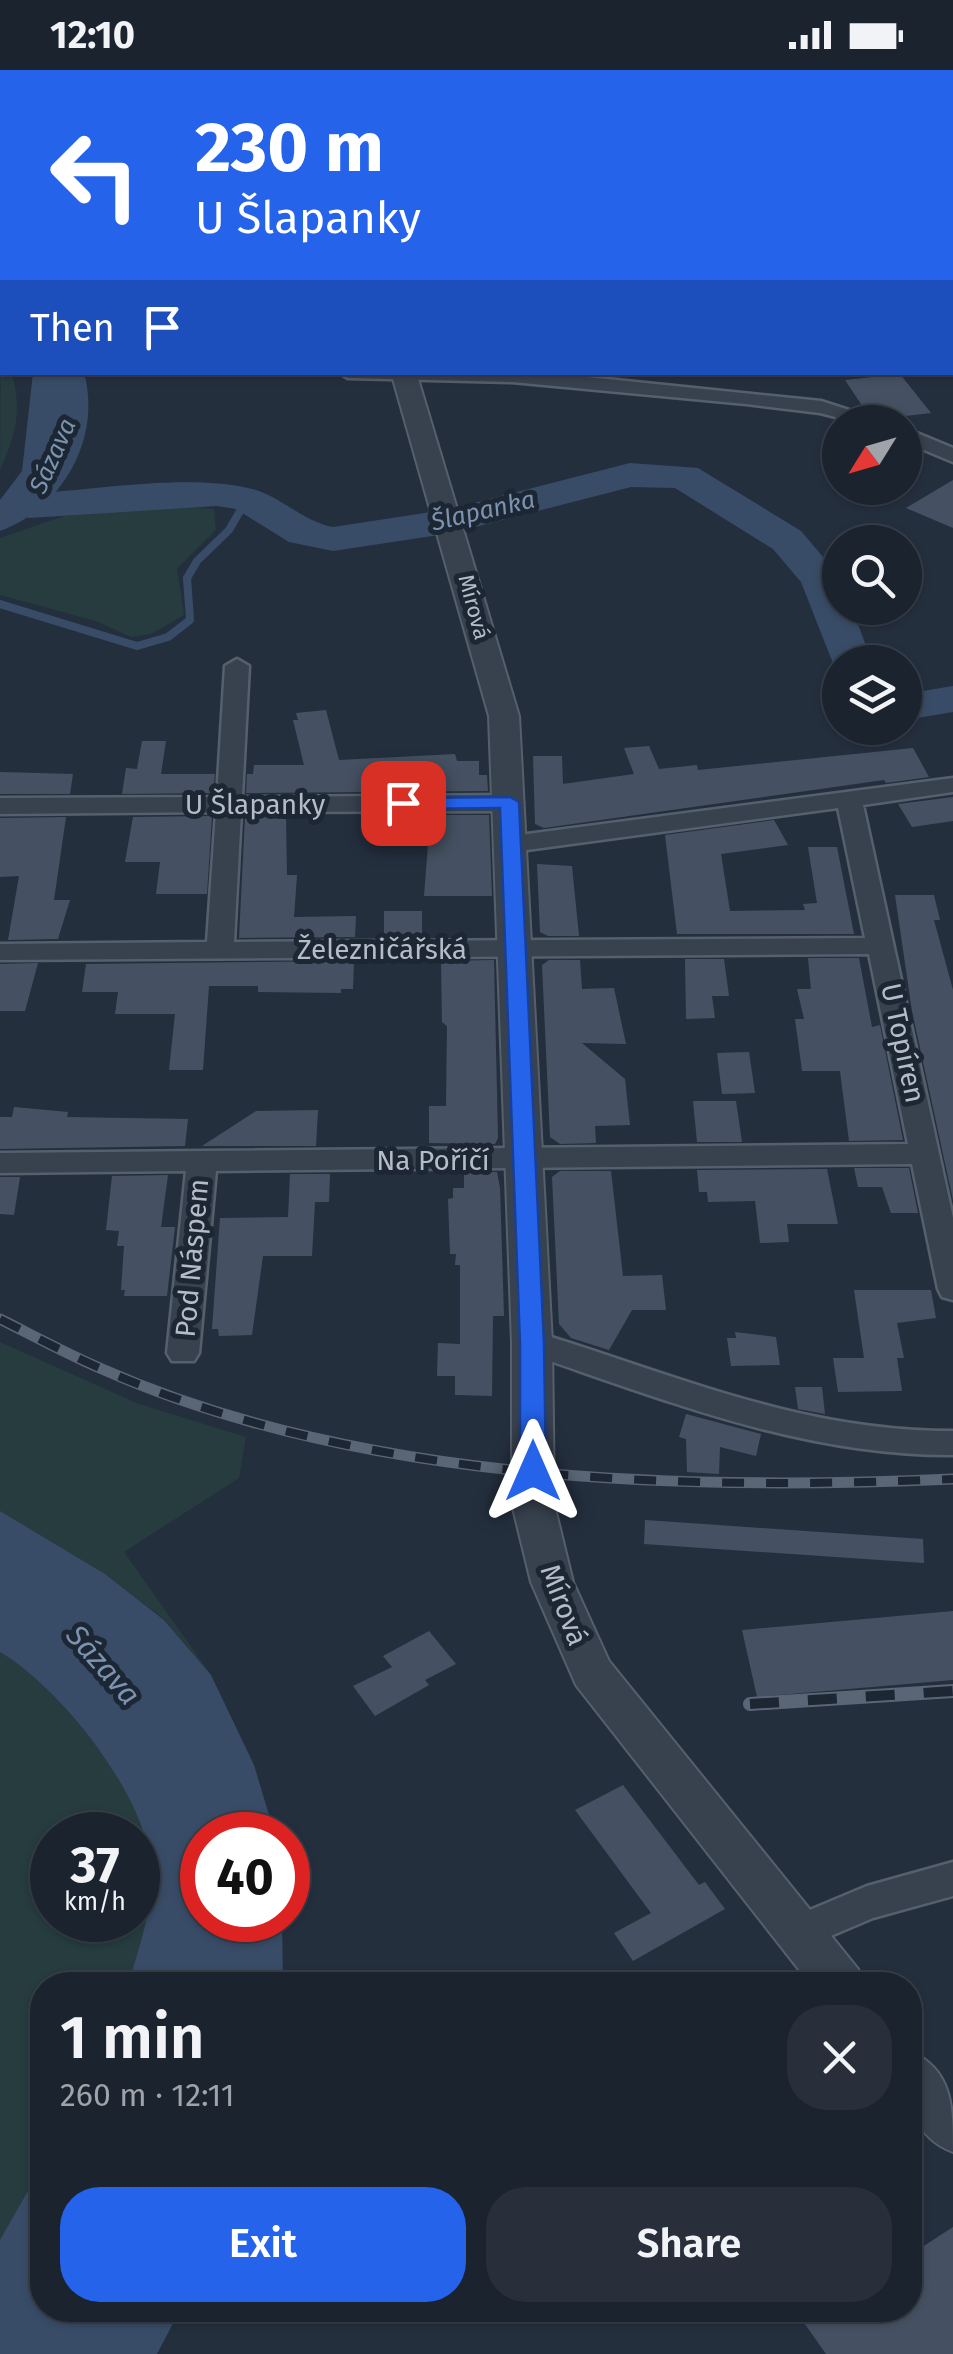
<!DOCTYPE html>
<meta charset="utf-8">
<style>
:root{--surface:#1b232e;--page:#282f3a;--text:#f1f3f6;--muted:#a0a4aa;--line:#39404a;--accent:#2563eb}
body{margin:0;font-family:"Fira Sans",sans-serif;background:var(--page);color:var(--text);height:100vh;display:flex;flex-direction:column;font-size:38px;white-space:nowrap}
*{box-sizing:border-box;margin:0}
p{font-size:32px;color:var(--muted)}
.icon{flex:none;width:55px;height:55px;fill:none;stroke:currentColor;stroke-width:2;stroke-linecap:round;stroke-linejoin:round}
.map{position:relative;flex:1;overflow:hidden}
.side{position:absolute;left:30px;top:1902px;width:892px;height:350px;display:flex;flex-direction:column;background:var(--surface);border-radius:40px;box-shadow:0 2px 8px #0004,0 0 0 2px var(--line)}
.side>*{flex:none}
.top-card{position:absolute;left:0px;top:0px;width:955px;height:305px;box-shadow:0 2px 8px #0004,0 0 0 2px var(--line);background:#2563eb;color:#fff;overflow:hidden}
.needle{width:65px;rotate:233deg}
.fabs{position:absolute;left:822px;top:335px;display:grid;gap:20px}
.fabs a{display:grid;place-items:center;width:100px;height:100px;border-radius:50%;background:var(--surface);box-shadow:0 2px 8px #0004,0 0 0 2px var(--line);font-size:50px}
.speed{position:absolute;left:30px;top:1742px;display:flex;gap:20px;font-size:50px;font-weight:700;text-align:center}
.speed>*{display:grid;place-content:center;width:130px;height:130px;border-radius:50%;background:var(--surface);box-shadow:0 2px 8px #0004,0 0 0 2px var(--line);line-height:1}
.speed small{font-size:25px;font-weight:400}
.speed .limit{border:15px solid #d22;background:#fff;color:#111}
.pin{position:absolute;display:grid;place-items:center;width:85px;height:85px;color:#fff;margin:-42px;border-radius:20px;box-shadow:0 5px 15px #0006}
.me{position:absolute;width:110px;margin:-55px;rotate:0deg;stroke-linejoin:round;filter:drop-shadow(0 0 8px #0008)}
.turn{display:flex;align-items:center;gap:35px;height:210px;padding:0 30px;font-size:45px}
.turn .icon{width:130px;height:130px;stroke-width:2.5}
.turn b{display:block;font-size:70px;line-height:85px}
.then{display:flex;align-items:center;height:95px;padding:0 30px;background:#0003;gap:20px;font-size:38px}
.round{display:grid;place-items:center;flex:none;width:105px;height:105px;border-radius:40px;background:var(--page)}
.headline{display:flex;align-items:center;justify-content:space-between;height:170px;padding:0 30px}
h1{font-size:60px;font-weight:600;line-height:75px}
.cta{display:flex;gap:20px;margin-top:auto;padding:20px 30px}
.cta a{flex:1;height:115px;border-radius:40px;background:var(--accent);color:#fff;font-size:40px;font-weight:600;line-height:115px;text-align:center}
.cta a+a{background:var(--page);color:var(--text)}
.status{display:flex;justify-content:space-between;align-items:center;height:70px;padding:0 50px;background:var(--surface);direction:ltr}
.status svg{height:28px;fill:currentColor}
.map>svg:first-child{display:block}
.green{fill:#263c3f;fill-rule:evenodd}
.water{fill:#394c67}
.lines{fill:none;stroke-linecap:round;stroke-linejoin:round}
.stream{stroke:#394c67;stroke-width:8}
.river{fill:#394c67;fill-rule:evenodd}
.building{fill:#455162}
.minor-casing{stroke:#565f6c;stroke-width:5}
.tertiary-casing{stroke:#565f6c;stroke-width:4}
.minor{fill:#38414e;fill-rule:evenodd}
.tertiary{fill:#38414e;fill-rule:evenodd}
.rail-far1-casing{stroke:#5a6575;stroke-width:11}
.rail-casing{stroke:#5a6575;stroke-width:14}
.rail-far1{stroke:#1d2633;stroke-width:8;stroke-dasharray:22;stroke-linecap:butt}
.rail{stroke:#1d2633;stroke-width:10;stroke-dasharray:29;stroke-linecap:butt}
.route{fill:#2563eb;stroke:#184099;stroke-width:2.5}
.labels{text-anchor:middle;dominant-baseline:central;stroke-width:10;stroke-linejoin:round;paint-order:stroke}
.far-street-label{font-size:22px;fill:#b4bcc9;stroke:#1d2633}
.far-water-label{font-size:25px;font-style:italic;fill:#7c92b1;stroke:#1d2633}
.street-label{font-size:28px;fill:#b4bcc9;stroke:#1d2633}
.water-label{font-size:30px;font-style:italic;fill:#7c92b1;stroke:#1d2633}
</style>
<div class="status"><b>12:10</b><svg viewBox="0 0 49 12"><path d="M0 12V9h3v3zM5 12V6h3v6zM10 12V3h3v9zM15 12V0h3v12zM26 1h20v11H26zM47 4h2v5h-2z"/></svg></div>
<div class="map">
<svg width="953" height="2284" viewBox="0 0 953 2284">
<rect width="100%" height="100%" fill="#242f3e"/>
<!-- green -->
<path class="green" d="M2,92V302L12,303C22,341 16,364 0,400Z
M158,435L214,439L216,460L177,499L184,545L151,564L131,567L96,551L0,525V468L64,446Z
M0,1272L139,1334L246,1367L239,1408L124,1482L211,1605L164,1549L105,1504L0,1441Z
M0,1582C60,1617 151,1730 151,1803C152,1842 139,1878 128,1915H42V2096L0,2170ZM52,1765H138V1850H52Z"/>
<!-- water -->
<path class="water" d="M33,303H84C102,367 63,438 0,461V430L22,401Z
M0,1441L105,1504L164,1550L211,1605L254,1695L275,1765H202V1850H282L283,1915H128C139,1878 152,1842 151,1803C151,1730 60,1617 0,1582Z
M42,2096V2240H180L157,2284H0V2170Z"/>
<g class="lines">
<!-- stream -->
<path class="stream" d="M0,534L137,576L168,567L190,550L187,508L197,491L229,460L247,429"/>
<!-- river -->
<path class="river" d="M630,393L698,398L801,461L840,507V538H852L872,592H840V602L836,601L801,512L773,479L675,418L631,417L452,463L333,481L289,472L236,439L217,436L29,448L15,444L9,436L15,428L29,424C96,420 183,404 248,418C279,424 301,451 333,457L451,439Z
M953,616V642L905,650V624Z"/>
</g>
<!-- building -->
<path class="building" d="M900,304L931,343L889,348L865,340L845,310Z
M953,410V458L906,438Z
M326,640L339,690L455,684L457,691H479V705H487L488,721L246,723L247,704H253L254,695H304L293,650H298L296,643Z
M142,671H166L161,704H215L213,723L122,724L126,698L137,699Z
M649,676L659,699L697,695L698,700L913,678L929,707L886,713L884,710L544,758L535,754L533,686H562L563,714L634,704L624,678Z
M0,702L73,704L70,724H0Z
M953,727V751L912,757L898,734Z
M366,745H489L492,826H424L429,761H366Z
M212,746L207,824H156L160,792H125L133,747Z
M245,746H286L287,805H297L294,847L356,846L355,867L239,868Z
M66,747L54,830H70L58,869L8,870L19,806L0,807V748Z
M774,750L788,775L721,784L730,841L805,840L803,834L817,833L808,777H837L854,864H677L665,765Z
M537,794L572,796L579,866H548L540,862Z
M895,825H934L940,850H934L953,920V1130L912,941Z
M384,841H422V866H384Z
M808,888H859L872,957L880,955L903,1070L849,1071L840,1001H802L795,949H804L797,919H811Z
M685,889H724L729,926H712L715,948L686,949Z
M494,890L498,1068L495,1074L429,1073V1036H446L447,956L442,952L441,891Z
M549,890H580L582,919L614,918L626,974L582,973L625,1009L630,1055L595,1056L596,1073L560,1074L550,1067L542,895Z
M354,891L353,919H341V923L258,922V916H209L203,1000H169L175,944H115L118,922H82L86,894Z
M38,893L25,941H0V894Z
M749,982L755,1023L722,1024L717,983Z
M693,1031H736L742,1072H697Z
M14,1037L68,1042L67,1047L188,1049L185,1076L0,1079V1047H12Z
M318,1040L316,1076H202L256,1041Z
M854,1098H909L918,1143H891L882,1117H858Z
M827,1099L838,1154H787L789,1172L760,1173L755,1131L708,1132L707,1122H699L697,1100Z
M560,1101H611L623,1206L662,1205L666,1240H632L609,1280L571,1268L559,1254L552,1107Z
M464,1102H497L500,1118L504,1246H493L492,1326L455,1325V1306H437L438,1273L460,1274V1195H455L456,1184H450L448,1129L453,1128V1118H464Z
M290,1104H330L329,1132H315L312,1186H263L252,1265L219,1266L218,1259H212L220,1148L288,1147Z
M168,1105L161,1157H175L167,1226H124L125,1220H121L124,1176H117L119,1161L106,1160L112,1106Z
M0,1107H20L14,1145L0,1144Z
M854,1220H931L936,1248L897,1253L904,1288H897L902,1321L838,1322L833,1288H864Z
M735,1262L776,1267L780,1295L731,1296L727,1268H736Z
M795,1317H822L825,1344L798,1339Z
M686,1344L761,1364L756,1386L720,1377L719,1404L687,1402L686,1369L679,1367Z
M645,1450L923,1469L924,1493L644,1474Z
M953,1541V1610L757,1627L742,1560Z
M429,1561L456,1594L425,1610L429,1615L375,1646L353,1616L392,1597L383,1586Z
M623,1715L699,1815L705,1812L725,1839L633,1891L614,1863L651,1843L575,1740Z
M953,2157V2284H826L795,2240H910V2185Z"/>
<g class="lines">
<defs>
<path id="minor" d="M539,0H562L563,2H538Z
M762,0H783L784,2H763Z
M888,0H910L911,2H889Z
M952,15H953V25H952Z
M952,61H953V72H952Z
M953,152V164H952V153Z
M338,302H539L821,331L886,352H855L820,343L746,334L512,312L348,308Z
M905,358L953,378V392L905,372Z
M237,589L249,596L242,727L510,725L523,733L510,741L241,742L234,872L865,868L838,738L512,782L499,774L512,766L953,708V722L863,735L953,1148V1230L942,1227L938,1219L912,1094L216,1101L199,1283L194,1291H172L167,1283L186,1101L0,1103V1083L908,1074L869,884L0,890V874L207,872L216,742L0,744V728L217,727L225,596Z
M532,1261C676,1305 799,1361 953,1361V1385C801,1386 663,1329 521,1281L516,1273L521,1265Z
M953,1792V1826L873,1848L800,1879L786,1874L781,1862L786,1850L867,1816Z"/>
<path id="tertiary" d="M393,0H413V2H393Z
M391,302H416L519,646L552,1273L554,1434L573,1512L609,1591L858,1899L865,1915H811L576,1615L531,1512L512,1434V1273L489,646Z
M910,1981C953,2000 953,2037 953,2082C906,2064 910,2024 910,1981Z"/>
</defs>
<!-- minor casing -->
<use href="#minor" class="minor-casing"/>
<!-- tertiary casing -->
<use href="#tertiary" class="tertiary-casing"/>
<!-- minor -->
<use href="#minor" class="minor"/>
<!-- tertiary -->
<use href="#tertiary" class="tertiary"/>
<defs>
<path id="rail-far1" d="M0,1249C34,1266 67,1284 102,1299C358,1412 678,1421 953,1409"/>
<path id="rail" d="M750,1634L953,1621"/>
</defs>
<!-- rail-far1 casing -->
<use href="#rail-far1" class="rail-far1-casing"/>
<!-- rail casing -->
<use href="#rail" class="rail-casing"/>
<!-- rail-far1 -->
<use href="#rail-far1" class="rail-far1"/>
<!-- rail -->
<use href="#rail" class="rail"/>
</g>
<!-- route -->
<path class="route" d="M510,727L519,732L544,1273L546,1401L533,1410L520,1401V1273L500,738L403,739L393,733L403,728Z"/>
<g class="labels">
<!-- far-street labels -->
<g class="far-street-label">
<text transform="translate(474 537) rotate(75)">Mírová</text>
</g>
<!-- far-water labels -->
<g class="far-water-label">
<text transform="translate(53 386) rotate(-66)">Sázava</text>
<text transform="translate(483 441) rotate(-13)">Šlapanka</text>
</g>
<!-- street labels -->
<g class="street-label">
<text x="255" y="734">U Šlapanky</text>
<text x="382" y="879">Železničářská</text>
<text transform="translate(903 973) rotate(78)">U Topíren</text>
<text x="433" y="1090">Na Poříčí</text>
<text transform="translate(192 1188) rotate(-85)">Pod Náspem</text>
<text transform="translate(564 1535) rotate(69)">Mírová</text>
</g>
<!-- water labels -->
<g class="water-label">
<text transform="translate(103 1595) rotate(49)">Sázava</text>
</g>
</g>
</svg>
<div class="fabs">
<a><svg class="needle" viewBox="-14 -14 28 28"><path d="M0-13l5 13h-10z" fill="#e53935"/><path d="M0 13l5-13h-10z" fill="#a0a4aa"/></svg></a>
<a><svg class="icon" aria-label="search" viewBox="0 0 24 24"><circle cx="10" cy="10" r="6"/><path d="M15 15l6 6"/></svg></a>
<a><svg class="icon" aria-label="layers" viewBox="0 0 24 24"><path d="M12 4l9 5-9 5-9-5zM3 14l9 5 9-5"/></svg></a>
</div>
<div class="speed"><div>37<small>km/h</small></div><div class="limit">40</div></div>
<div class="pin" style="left:403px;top:733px;background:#d93025"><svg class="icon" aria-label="arrive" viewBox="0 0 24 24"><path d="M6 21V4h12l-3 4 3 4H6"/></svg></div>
<svg class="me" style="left:533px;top:1401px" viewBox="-20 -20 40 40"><path d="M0-17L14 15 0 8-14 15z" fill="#2563eb" stroke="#fff" stroke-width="4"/></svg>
<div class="top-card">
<div class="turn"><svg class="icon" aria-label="left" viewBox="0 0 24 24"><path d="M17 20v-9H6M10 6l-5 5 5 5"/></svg><div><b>230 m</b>U Šlapanky</div></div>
<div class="then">Then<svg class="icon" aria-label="arrive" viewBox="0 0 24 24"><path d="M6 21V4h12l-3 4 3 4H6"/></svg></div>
</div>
<section class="side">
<div class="headline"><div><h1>1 min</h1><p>260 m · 12:11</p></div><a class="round"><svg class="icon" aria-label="close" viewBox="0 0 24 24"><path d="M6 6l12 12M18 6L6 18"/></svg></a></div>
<div class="cta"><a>Exit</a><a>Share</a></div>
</section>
</div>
